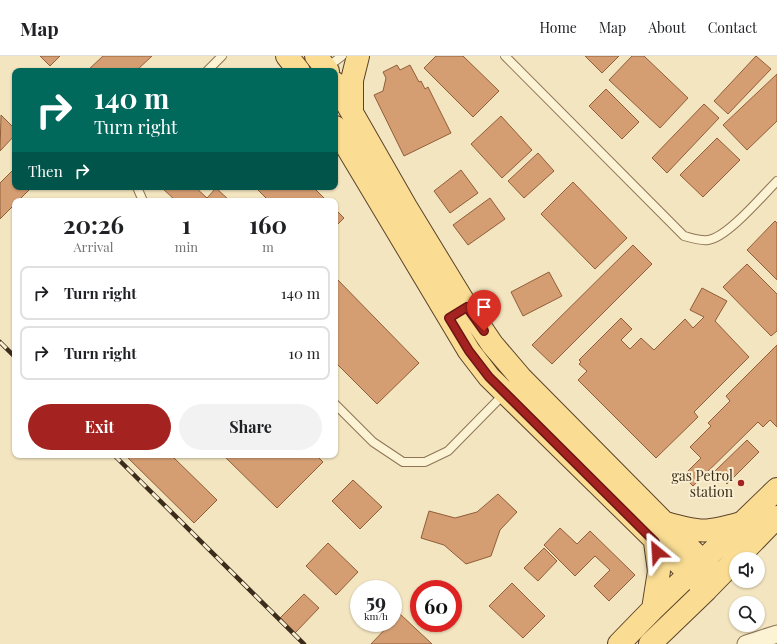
<!DOCTYPE html>
<style>
:root{--surface:#fff;--page:#f2f2f2;--text:#202124;--muted:#757577;--line:#e0e0e0;--accent:#a4221f}
body{margin:0;font-family:"Playfair Display",serif;background:var(--page);color:var(--text);height:100vh;display:flex;flex-direction:column;font-size:15px;white-space:nowrap}
*{box-sizing:border-box;margin:0}
p{font-size:13px;color:var(--muted)}
.icon{flex:none;width:22px;height:22px;fill:none;stroke:currentColor;stroke-width:2;stroke-linecap:round;stroke-linejoin:round}
.map{position:relative;flex:1;overflow:hidden}
.panel{position:absolute;left:12px;top:142px;width:326px;height:260px;display:flex;flex-direction:column;background:var(--surface);border-radius:8px;box-shadow:0 1px 3px #0004}
.panel>*{flex:none}
.top-card{position:absolute;left:12px;top:12px;width:326px;height:122px;border-radius:8px;box-shadow:0 1px 3px #0004;background:#00695c;color:#fff;overflow:hidden}
.fabs{position:absolute;left:729px;top:496px;display:grid;gap:8px}
.fabs a{display:grid;place-items:center;width:36px;height:36px;border-radius:50%;background:var(--surface);box-shadow:0 1px 3px #0004;font-size:20px}
.speed{position:absolute;left:350px;top:524px;display:flex;gap:8px;font-size:20px;font-weight:700;text-align:center}
.speed>*{display:grid;place-content:center;width:52px;height:52px;border-radius:50%;background:var(--surface);box-shadow:0 1px 3px #0004;line-height:1}
.speed small{font-size:10px;font-weight:400}
.speed .limit{border:6px solid #d22;background:#fff;color:#111}
.pin{position:absolute;display:grid;place-items:center;width:34px;height:34px;color:#fff;margin:-41px -17px;border-radius:50% 50% 50% 0;rotate:-45deg;box-shadow:0 0 4px #0007}
.pin .icon{rotate:45deg}
.me{position:absolute;width:44px;margin:-22px;rotate:333deg;stroke-linejoin:round;filter:drop-shadow(0 0 3px #0008)}
.turn{display:flex;align-items:center;gap:14px;height:84px;padding:0 16px;font-size:18px}
.turn .icon{width:52px;height:52px;stroke-width:2.5}
.turn b{display:block;font-size:28px;line-height:34px}
.then{display:flex;align-items:center;height:38px;padding:0 16px;background:#0003;gap:8px;font-size:15px}
.eta{display:flex;justify-content:space-evenly;align-items:center;height:68px;text-align:center}
.eta b{font-size:24px;font-weight:700;line-height:28px}
.action{display:flex;gap:8px;margin-top:auto;padding:8px 16px}
.action a{flex:1;height:46px;border-radius:24px;background:var(--accent);color:#fff;font-size:16px;font-weight:700;line-height:46px;text-align:center}
.action a+a{background:var(--page);color:var(--text)}
ul{padding:0;list-style:none}
li{display:flex;align-items:center;gap:12px;height:54px;margin:0 8px 6px;padding:0 8px;border:2px solid var(--line);border-radius:8px}
li div{flex:1}
li b{display:block;font-size:15px}
li em{font-style:normal}
header{display:flex;align-items:center;gap:24px;box-sizing:border-box;height:56px;padding:0 20px;background:var(--surface);border-bottom:1px solid var(--line)}
header strong{font-size:19px}
nav{display:flex;gap:22px;margin-inline-start:auto;font-size:14px}
.map>svg:first-child{display:block}
.building{fill:#d59e72;stroke:#905e39}
.lines{fill:none;stroke-linecap:round;stroke-linejoin:round}
.service-casing{stroke:#8e7556;stroke-width:10}
.minor-casing{stroke:#8e7556;stroke-width:19}
.primary-casing{stroke:#5b432a;stroke-width:24}
.service{stroke:#fcf2d4;stroke-width:8}
.minor{stroke:#fcf2d4;stroke-width:17}
.primary{stroke:#fadd93;stroke-width:22}
.rail-casing{stroke:#3c2c1c;stroke-width:4.5}
.rail{stroke:#f9efd0;stroke-width:3;stroke-dasharray:9;stroke-linecap:butt}
.route-casing{stroke:#6b1614;stroke-width:10}
.route{stroke:#a4221f;stroke-width:7}
.poi-dot{fill:#a4221f;stroke:#f9efd0;stroke-width:1.5}
.labels{text-anchor:middle;dominant-baseline:central;stroke-width:4;stroke-linejoin:round;paint-order:stroke}
.poi-label{font-size:14px;fill:#3c2c1c;stroke:#f9efd0;text-anchor:end}
</style>
<header>
<strong>Map</strong>
<nav><a>Home</a><a>Map</a><a>About</a><a>Contact</a></nav>
</header>
<div class="map">
<svg width="777" height="588" viewBox="0 0 777 588">
<rect width="100%" height="100%" fill="#f3e5c0"/>
<!-- building -->
<path class="building" d="M40,0H60L50,10Z
M103,0H152L136,15H87Z
M436,0H463L499,35L473,61L424,12Z
M585,0H619L602,17Z
M632,0H644L688,42L660,72L609,24Z
M756,0L771,13L728,58L714,45Z
M397,9L400,14L410,9L419,26L421,25L425,33L428,31L451,77L404,100L374,39L383,35L386,22L383,16Z
M777,18V65L747,94L723,69Z
M606,33L639,66L622,83L589,50Z
M704,48L719,62L667,117L652,102Z
M1,59L15,73V79L0,95Z
M501,60L532,94L502,122L471,88Z
M717,82L740,104L703,141L680,119Z
M538,97L554,115L524,142L508,125Z
M15,112V131H32L18,145H15V148L0,163V127Z
M461,114L478,137L450,157L434,135Z
M573,126L627,182L595,213L541,158Z
M161,131H195L207,142L216,132L230,145H176Z
M258,131H313L327,145H269L256,132Z
M490,142L505,163L468,189L453,169Z
M335,153L344,162L335,171Z
M775,165L777,167V224L747,194Z
M633,189L652,208L552,308L532,289Z
M747,208L777,238V275L771,280L723,231Z
M549,216L562,240L523,260L511,236Z
M335,221L419,307L377,348L335,306Z
M702,232L727,245L715,265L749,301L694,356L698,361L656,402L578,324L587,315L579,308L581,306L579,304L621,262L632,273L621,284L630,293L641,282L654,294L685,263L693,272L704,261L690,254Z
M777,289V371L770,364L763,371L758,366L693,430L683,420L701,402L690,391L711,370L708,367L730,345L726,340Z
M747,384L759,396L727,428L715,415Z
M125,399H171L217,444L194,467Z
M223,399H316L323,406L277,452Z
M353,424L382,451L360,473L332,445Z
M498,438L517,456L500,474L491,500L466,508L444,489L421,482L429,455L455,462L477,456Z
M560,472L577,488L590,475L635,519L609,545L594,530L610,514L595,500L575,520L544,489Z
M328,487L358,516L336,539L306,510Z
M544,492L557,505L538,525L524,512Z
M512,527L545,560L523,582L489,550Z
M304,538L319,552L295,577L280,562Z
M400,558L432,588H371L391,567H393V565Z"/>
<g class="lines">
<defs>
<path id="service" d="M505,0L684,180C692,182 700,185 708,184C727,182 763,139 777,125
M326,12L342,0
M207,15L222,0
M137,131L143,145
M335,348L373,386L403,406H425L448,395L505,337"/>
<path id="minor" d="M746,588L777,578"/>
<path id="primary" d="M287,0L299,15
M316,0L328,15
M335,27L406,151L467,251L492,288L521,322L718,521
M352,54V24L358,0
M335,71L469,295L489,321L706,534
M666,467C700,477 707,477 741,467
M653,553L659,515L655,486
M619,588L653,553L777,433
M650,588L706,534L777,461"/>
</defs>
<!-- service casing -->
<use href="#service" class="service-casing"/>
<!-- minor casing -->
<use href="#minor" class="minor-casing"/>
<!-- primary casing -->
<use href="#primary" class="primary-casing"/>
<!-- service -->
<use href="#service" class="service"/>
<!-- minor -->
<use href="#minor" class="minor"/>
<!-- primary -->
<use href="#primary" class="primary"/>
<defs>
<path id="rail" d="M0,286L15,301
M114,399L304,588"/>
</defs>
<!-- rail casing -->
<use href="#rail" class="rail-casing"/>
<!-- rail -->
<use href="#rail" class="rail"/>
</g>
<g class="lines">
<defs>
<path id="route" d="M484,275L467,251L449,262L469,295L489,321L655,486L657,496"/>
</defs>
<!-- route casing -->
<use href="#route" class="route-casing"/>
<!-- route -->
<use href="#route" class="route"/>
</g>
<!-- markers -->
<circle class="poi-dot" cx="741" cy="427" r="4"/>
<g class="labels">
<!-- poi labels -->
<g class="poi-label">
<text x="733" y="419">gas Petrol<tspan x="733" dy="16">station</tspan></text>
</g>
</g>
</svg>
<div class="fabs">
<a><svg class="icon" aria-label="sound" viewBox="0 0 24 24"><path d="M4 9h4l5-4v14l-5-4H4zM17 9q2 3 0 6"/></svg></a>
<a><svg class="icon" aria-label="search" viewBox="0 0 24 24"><circle cx="10" cy="10" r="6"/><path d="M15 15l6 6"/></svg></a>
</div>
<div class="speed"><div>59<small>km/h</small></div><div class="limit">60</div></div>
<div class="pin" style="left:484px;top:275px;background:#d93025"><svg class="icon" aria-label="arrive" viewBox="0 0 24 24"><path d="M6 21V4h12l-3 4 3 4H6"/></svg></div>
<svg class="me" style="left:657px;top:496px" viewBox="-20 -20 40 40"><path d="M0-17L14 15 0 8-14 15z" fill="#a4221f" stroke="#fff" stroke-width="4"/></svg>
<div class="top-card">
<div class="turn"><svg class="icon" aria-label="right" viewBox="0 0 24 24"><path d="M7 20v-9h11M14 6l5 5-5 5"/></svg><div><b>140 m</b>Turn right</div></div>
<div class="then">Then<svg class="icon" aria-label="right" viewBox="0 0 24 24"><path d="M7 20v-9h11M14 6l5 5-5 5"/></svg></div>
</div>
<section class="panel">
<div class="eta">
<div><b>20:26</b><p>Arrival</p></div>
<div><b>1</b><p>min</p></div>
<div><b>160</b><p>m</p></div>
</div>
<ul>
<li><svg class="icon" aria-label="right" viewBox="0 0 24 24"><path d="M7 20v-9h11M14 6l5 5-5 5"/></svg><div><b>Turn right</b></div><em>140 m</em></li>
<li><svg class="icon" aria-label="right" viewBox="0 0 24 24"><path d="M7 20v-9h11M14 6l5 5-5 5"/></svg><div><b>Turn right</b></div><em>10 m</em></li>
</ul>
<div class="action"><a>Exit</a><a>Share</a></div>
</section>
</div>
